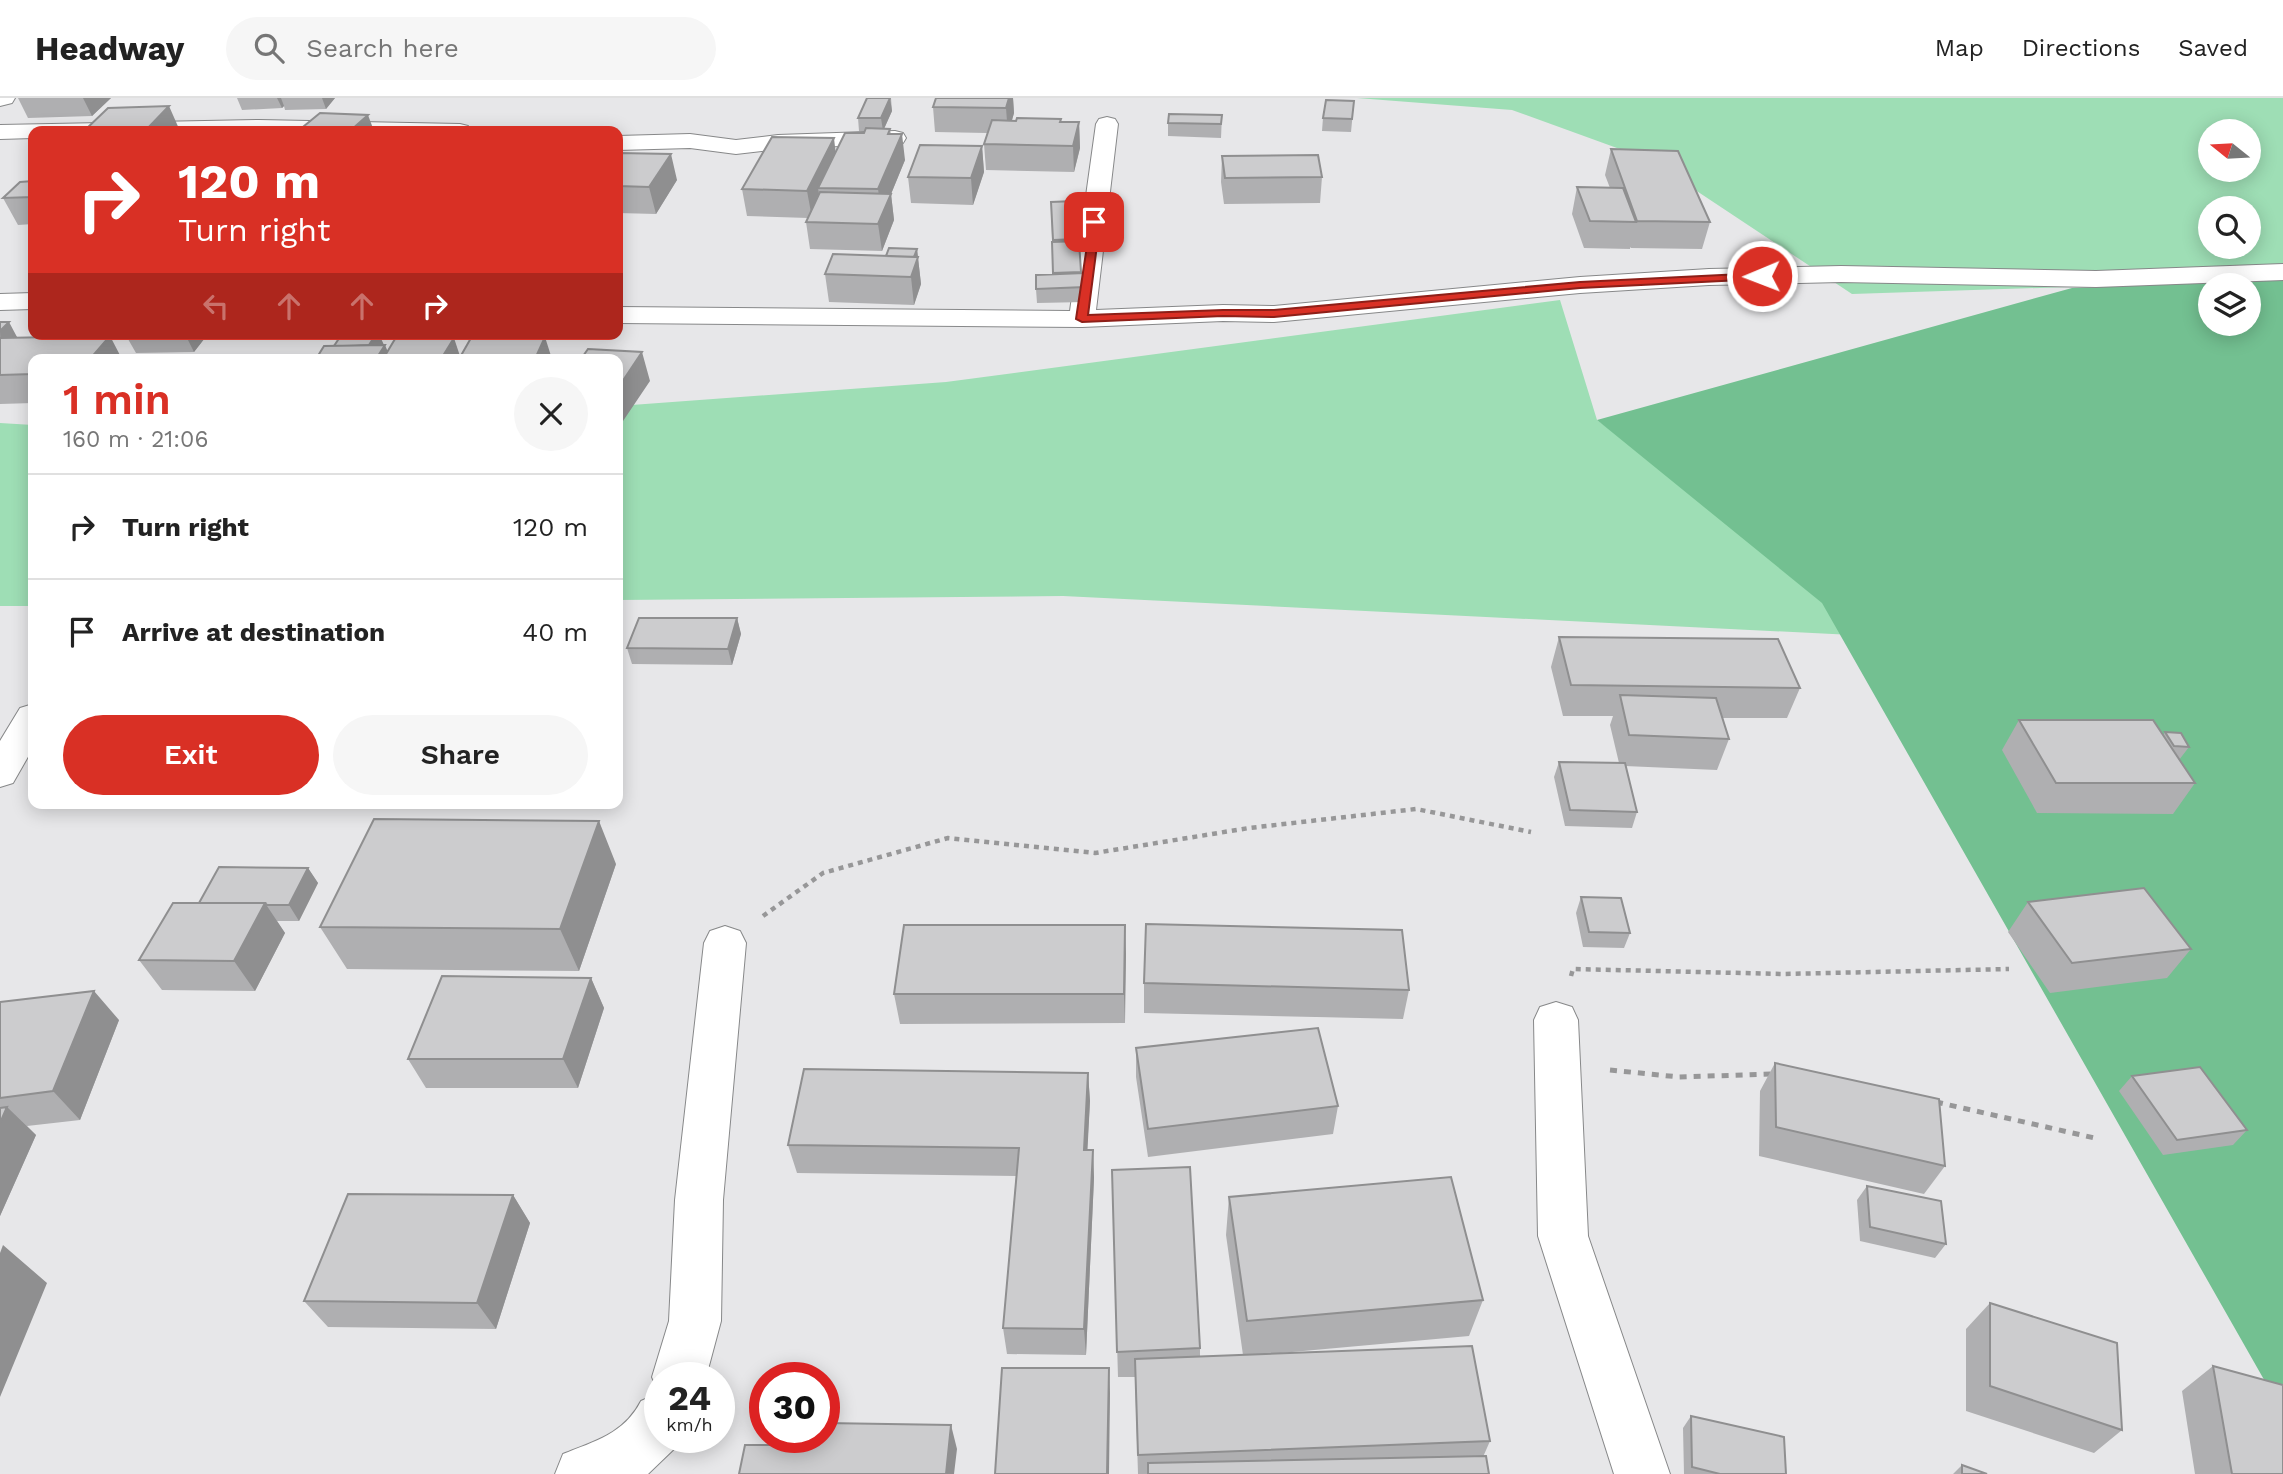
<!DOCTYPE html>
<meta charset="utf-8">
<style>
:root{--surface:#fff;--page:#f6f6f6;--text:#222;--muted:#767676;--line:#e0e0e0;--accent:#d93025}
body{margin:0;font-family:"Work Sans",sans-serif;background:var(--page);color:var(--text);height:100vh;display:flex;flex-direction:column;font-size:26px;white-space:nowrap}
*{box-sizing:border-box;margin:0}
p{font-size:23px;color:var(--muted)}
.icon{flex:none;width:38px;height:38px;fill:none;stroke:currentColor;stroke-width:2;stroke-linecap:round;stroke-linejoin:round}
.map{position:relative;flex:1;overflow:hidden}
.panel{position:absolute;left:28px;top:256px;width:595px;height:455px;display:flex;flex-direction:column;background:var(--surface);border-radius:14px;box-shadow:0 4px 18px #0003}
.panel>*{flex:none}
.hud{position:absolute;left:28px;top:28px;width:595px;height:214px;border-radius:14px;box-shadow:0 4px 18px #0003;background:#d93025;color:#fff;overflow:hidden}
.needle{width:46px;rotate:288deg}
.buttons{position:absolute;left:2198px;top:21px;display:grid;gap:14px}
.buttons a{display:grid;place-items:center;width:63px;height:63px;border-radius:50%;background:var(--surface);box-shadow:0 4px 18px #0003;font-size:35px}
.speed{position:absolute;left:644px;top:1264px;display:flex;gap:14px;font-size:35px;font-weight:700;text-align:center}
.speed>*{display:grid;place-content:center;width:91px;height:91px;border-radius:50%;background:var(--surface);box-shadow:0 4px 18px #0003;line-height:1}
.speed small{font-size:18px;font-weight:400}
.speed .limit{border:10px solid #d22;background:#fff;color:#111}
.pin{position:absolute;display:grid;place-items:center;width:60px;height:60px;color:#fff;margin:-30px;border-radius:14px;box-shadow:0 4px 10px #0006}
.me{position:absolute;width:77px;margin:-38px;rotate:269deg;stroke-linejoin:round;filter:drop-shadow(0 0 5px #0008)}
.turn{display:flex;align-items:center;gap:24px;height:147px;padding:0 35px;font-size:32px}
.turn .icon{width:91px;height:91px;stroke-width:2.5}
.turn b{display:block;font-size:49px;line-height:60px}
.lanes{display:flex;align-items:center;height:66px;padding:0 35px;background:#0003;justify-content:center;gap:35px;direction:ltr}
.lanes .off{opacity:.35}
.round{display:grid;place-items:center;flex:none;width:74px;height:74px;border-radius:37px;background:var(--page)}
.overview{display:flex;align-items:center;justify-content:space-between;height:119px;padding:0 35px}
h1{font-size:42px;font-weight:600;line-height:52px;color:var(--accent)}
.action{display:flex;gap:14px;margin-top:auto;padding:14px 35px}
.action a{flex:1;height:80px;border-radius:42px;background:var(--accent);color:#fff;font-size:28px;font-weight:600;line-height:80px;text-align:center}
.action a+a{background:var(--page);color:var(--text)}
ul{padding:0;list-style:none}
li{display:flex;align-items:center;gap:21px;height:105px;padding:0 35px;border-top:2px solid var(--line)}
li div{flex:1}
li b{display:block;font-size:26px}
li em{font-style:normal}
header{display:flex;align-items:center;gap:42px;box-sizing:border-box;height:98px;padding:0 35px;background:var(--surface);border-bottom:2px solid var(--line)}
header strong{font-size:33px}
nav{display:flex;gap:38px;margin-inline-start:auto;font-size:24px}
.search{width:490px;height:63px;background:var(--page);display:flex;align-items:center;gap:18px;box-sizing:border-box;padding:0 24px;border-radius:38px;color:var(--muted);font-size:26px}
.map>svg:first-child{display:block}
.green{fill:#9edeb5;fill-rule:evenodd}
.forest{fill:#73c091;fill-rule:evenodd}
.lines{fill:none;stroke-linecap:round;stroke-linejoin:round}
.minor-casing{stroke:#878889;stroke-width:2}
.path-far1{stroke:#979798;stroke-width:4.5;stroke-dasharray:5 5;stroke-linecap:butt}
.path{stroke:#979798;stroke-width:5;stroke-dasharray:7 7;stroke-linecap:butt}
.minor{fill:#fff;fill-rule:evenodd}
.wall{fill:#afafb1}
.shaded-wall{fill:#8f8f90}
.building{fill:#ccccce;stroke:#8f8f90;stroke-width:2}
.route{fill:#d93025;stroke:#8d1f18;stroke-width:2}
</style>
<header>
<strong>Headway</strong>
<div class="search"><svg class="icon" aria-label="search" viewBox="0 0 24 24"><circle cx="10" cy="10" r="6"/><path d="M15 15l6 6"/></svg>Search here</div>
<nav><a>Map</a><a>Directions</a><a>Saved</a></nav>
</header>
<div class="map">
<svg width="2283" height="1376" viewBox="0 0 2283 1376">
<rect width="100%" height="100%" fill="#e7e7e9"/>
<!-- green -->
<path class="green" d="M1357,0H2283V182L1852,196L1650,62L1512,12ZM2210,33H2249V72H2210ZM2210,110H2249V149H2210Z
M1560,202L1597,322L1892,539L1063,498L618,502V308L946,284Z
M0,325L33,327V508H0Z"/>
<!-- forest -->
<path class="forest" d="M2283,182V1315L1822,505L1597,322L2072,190ZM2210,187H2249V226H2210Z"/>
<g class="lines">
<defs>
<path id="minor" d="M0,0H15L12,5L0,8Z
M1107,19L1115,21L1118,26L1096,212L1223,207L1274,208L1580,179L1709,171L1841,168L2096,173L2283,166V182L2096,189L1841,184L1709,187L1580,195L1274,224L1223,223L1082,229L618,225V209L1070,213L1096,26L1099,21Z
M259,22L460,26L468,28L471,33H33V40L0,41V27Z
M895,33L903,35L906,40L903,45L778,51L736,56L690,50L618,52V38L690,36L736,42L778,37Z
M33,195V211L0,212V196Z
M33,606V650L13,685L0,689V643L20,610Z
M725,828L740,833L746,845L723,1102L721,1223L706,1279H660V1339H680L674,1351L648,1376H555L563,1356C595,1343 624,1336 641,1303L659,1295L652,1279L669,1223L675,1102L704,845L710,833Z
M1556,904L1572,909L1578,922L1588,1138L1670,1376H1614L1538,1138L1534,922L1540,909Z"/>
</defs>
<!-- minor casing -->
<use href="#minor" class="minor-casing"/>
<!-- path-far1 -->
<path class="path-far1" d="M763,818L823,775L948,740L1095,755L1249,730L1416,711L1531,734
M1571,878L1573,871L1783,876L2009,871"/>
<!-- path -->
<path class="path" d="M1610,972L1679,979L1773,976
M1936,1004L2099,1041"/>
<!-- minor -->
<use href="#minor" class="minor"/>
</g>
<!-- wall -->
<path class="wall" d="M18,0H111L92,18L28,20Z
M237,0H335L326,11L285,12L284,8L282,10L242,12Z
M891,0L892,13L884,31L890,36L905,62L891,96L894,122L882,153L810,151L806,124L808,120L747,118L742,91L836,54L864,35V33H859L858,20Z
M1013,0L1014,15L1012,22L1061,21V24H1079L1080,50L1074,74L986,72L984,46L987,35L935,34L933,9Z
M1354,3L1351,34L1322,33L1323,20Z
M1222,17L1221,40L1168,38V25Z
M982,48L984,74L973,107L911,105L908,79Z
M1611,51L1710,124L1702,151L1631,150L1630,149V151L1584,150L1572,116L1577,89L1610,90L1605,77Z
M618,55L677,82L656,116L618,115Z
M1222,58L1322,79L1320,105L1224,106L1221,84Z
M33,83V126L18,127L3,100Z
M1075,103L1081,175H1084L1085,204L1037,205L1036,191L1053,176L1051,104Z
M917,151L921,186L914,207L829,204L825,176L886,158Z
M0,224L17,239L16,240L33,261V305L0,306Z
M208,236L194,254L136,255L128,241Z
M737,520L741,536L732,567L632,566L627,550Z
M1559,539L1800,590L1787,620H1722L1729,641L1717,672L1625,668L1637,714L1632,730L1565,728L1554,679L1559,664L1619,665L1610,627L1613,618H1563L1551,569Z
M2019,622L2163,637L2165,634L2189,649L2179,662L2195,685L2173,716L2037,715L2002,652Z
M616,766L579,873L347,871L320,829Z
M308,770L318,785L299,823H277L285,835L255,893L162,892L139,862L199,805Z
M1581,799L1630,835L1624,850L1583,849L1576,815Z
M2028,804L2191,851L2167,880L2050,895L2008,834Z
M1125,827V925L900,926L894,896Z
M591,880L604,910L578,990H426L408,961Z
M1144,885L1409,892L1403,921L1144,915Z
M0,904L119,922L80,1022L27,1028L36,1037L0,1118Z
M1136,950L1338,1008L1333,1036L1148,1059L1136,979Z
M1775,965L1945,1068L1924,1096L1759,1058L1760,993Z
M1088,975L1090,1003L1087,1052H1093L1094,1080L1086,1257L1007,1256L1003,1230L1016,1078L797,1075L788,1047Z
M2132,978L2247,1032L2233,1047L2163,1057L2119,993Z
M1112,1072L1200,1250V1259L1243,1257L1226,1137L1229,1099L1483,1202L1469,1238L1281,1255L1490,1343L1483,1359L1489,1376H1138L1135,1279H1118Z
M1867,1088L1946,1146L1935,1160L1860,1143L1857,1102Z
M513,1097L530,1125L496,1231L328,1229L304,1203Z
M1990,1205L2122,1332L2094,1355L1966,1313V1231Z
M2213,1268L2283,1376H2195L2182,1293Z
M1691,1318L1786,1376H1684L1683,1330Z
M1962,1367L1987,1376H1953Z"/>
<!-- shaded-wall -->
<path class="shaded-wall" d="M83,0H111L92,18Z
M277,0H281L284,8L282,10Z
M322,0H335L326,11Z
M890,0L892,13L883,33L881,20Z
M1009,0H1013L1014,15L1008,36L1006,10Z
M169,8L180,33H145Z
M368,17L374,33H350Z
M1079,24L1080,50L1074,74L1073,48Z
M890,31L893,56L902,36L905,62L882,118L878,91Z
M834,40L837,66L818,90L820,102L812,120L807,93Z
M982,48L984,74L973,107L971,80Z
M671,56L677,82L656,116L649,89Z
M891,96L894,122L882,153L878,126Z
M917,151L921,186L914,207L911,179L913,161Z
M9,224L17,239L1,256L0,233Z
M189,236H208L194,254L187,240Z
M376,236H379L384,247L363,256Z
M110,238L122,261H90Z
M545,239L552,261H535Z
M454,240L461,261H441Z
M385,247L391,261H376Z
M642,254L650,283L619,329L618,324V290Z
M737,520L741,536L732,567L728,551Z
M599,723L616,766L579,873L560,831Z
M308,770L318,785L299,823L289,807Z
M265,805L285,835L255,893L234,863Z
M1125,827L1126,856L1125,925L1124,896Z
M591,880L604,910L578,990L563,961Z
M94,893L119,922L80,1022L53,993Z
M1088,975L1090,1003L1086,1080L1084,1052Z
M7,1009L36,1037L0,1118V1025Z
M1093,1052L1094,1080L1086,1257L1084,1231Z
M513,1097L530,1125L496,1231L477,1205Z
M3,1147L47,1185L0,1299V1155Z
M1109,1270L1110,1295L1109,1376H1107Z
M951,1327L957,1351L954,1376H946Z"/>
<!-- building -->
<path class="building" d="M867,0H890L881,20H858Z
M936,0H1009L1006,10L933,9Z
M1326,2L1354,3L1352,21L1323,20Z
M169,8L145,33H84L108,10Z
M320,15L368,17L350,33H298Z
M1169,16L1222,17L1221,26L1168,25Z
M1017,20L1061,21L1060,24H1079L1073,48L984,46L992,22L1016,23Z
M866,30L890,31L888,36H902L878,91L818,90L845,35H864Z
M772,39L834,40L807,93L742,91Z
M920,47L982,48L971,80L908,79Z
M1611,51L1678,53L1710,124L1637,123Z
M618,55L671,56L649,89L618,88Z
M1318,57L1322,79L1225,80L1222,58Z
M33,83V99L3,100L20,84Z
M1577,89L1623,90L1636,124L1590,123Z
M820,94L891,96L878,126L806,124Z
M1075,103L1078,141L1053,142L1051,104Z
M1079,143L1081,174L1053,175L1052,144Z
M889,150L917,151L914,159L886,158Z
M833,156L918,159L911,179L825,176Z
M1084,175L1085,189L1036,191V177Z
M0,224H9L0,233Z
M132,236H189L187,240L128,241Z
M342,236H376L369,247L334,248Z
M110,238L90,261H33V276L0,277V240Z
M545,239L535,261H459L471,240Z
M454,240L441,261H383L395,241Z
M385,247L376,261H316L324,248Z
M588,251L642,254L618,290V261H581Z
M639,520H737L728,551L627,550Z
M1559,539L1778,541L1800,590L1571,587Z
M1620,597L1716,600L1729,641L1629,637Z
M2019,622H2153L2195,685H2056Z
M2165,634L2181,635L2189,649L2174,648Z
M1559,664L1625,665L1637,714L1570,712Z
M374,721L599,723L560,831L320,829Z
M219,769L308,770L289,807H267L265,805H199Z
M2144,790L2191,851L2072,865L2028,804Z
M1581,799L1621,800L1630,835L1589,834Z
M173,805H265L234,863L139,862Z
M1146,826L1402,832L1409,892L1144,885Z
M904,827H1125L1124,896H894Z
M442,878L591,880L563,961H408Z
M94,893L53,993L0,1000V904Z
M1318,930L1338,1008L1148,1031L1136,950Z
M1775,965L1939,1001L1945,1068L1776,1029Z
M2200,969L2247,1032L2177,1042L2132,978Z
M804,971L1088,975L1084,1052H1093L1084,1231L1003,1230L1019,1050L788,1047Z
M7,1009L0,1025V1010Z
M1190,1069L1200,1250L1117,1254L1112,1072Z
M1451,1079L1483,1202L1247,1223L1229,1099Z
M1867,1088L1941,1103L1946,1146L1870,1129Z
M348,1096L513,1097L477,1205L304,1203Z
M1990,1205L2117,1245L2122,1332L1990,1288Z
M1472,1248L1490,1343L1138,1357L1135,1261Z
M2213,1268L2283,1287V1376H2232Z
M1002,1270H1109L1107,1376H995Z
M1691,1318L1784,1339L1786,1376H1720L1692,1369Z
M824,1325L951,1327L946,1376H739L745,1347H777L779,1339H824Z
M1486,1358L1489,1376H1148V1365Z
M1962,1367L1987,1376H1962Z"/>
<!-- route -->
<path class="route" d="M1091,121L1100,124L1088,217L1223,212H1274L1580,184L1762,175L1767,178L1762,181L1580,190L1274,219L1223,218L1082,224L1076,221Z"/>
</svg>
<div class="buttons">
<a><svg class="needle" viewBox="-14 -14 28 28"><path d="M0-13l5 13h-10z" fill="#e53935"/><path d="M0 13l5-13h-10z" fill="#767676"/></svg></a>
<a><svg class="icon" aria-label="search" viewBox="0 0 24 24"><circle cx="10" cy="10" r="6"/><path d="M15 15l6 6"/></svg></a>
<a><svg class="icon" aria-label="layers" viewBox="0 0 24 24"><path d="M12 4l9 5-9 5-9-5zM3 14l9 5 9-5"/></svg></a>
</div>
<div class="speed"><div>24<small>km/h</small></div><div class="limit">30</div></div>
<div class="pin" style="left:1094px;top:124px;background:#d93025"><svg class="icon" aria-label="arrive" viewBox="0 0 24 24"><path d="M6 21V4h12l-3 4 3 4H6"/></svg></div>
<svg class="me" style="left:1762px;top:178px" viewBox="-20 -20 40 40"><circle r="17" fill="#d93025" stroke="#fff" stroke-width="3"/><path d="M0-11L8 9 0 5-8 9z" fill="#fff"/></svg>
<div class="hud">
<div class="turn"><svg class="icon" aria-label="right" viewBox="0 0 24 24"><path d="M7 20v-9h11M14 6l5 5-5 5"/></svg><div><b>120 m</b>Turn right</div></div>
<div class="lanes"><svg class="icon off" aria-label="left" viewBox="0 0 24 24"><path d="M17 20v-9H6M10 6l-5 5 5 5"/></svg><svg class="icon off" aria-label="ahead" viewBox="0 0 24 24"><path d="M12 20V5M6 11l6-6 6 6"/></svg><svg class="icon off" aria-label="ahead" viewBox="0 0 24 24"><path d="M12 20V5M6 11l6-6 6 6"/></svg><svg class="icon" aria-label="right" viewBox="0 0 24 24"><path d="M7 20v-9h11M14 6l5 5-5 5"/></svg></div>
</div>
<section class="panel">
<div class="overview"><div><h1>1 min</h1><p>160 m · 21:06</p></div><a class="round"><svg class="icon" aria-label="close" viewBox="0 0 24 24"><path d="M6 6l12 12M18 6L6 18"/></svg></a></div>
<ul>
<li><svg class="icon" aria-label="right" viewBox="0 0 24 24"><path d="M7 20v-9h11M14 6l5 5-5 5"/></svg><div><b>Turn right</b></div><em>120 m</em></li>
<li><svg class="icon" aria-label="arrive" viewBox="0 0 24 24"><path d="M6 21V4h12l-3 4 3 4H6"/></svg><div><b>Arrive at destination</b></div><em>40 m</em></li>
</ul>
<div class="action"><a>Exit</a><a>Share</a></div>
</section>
</div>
